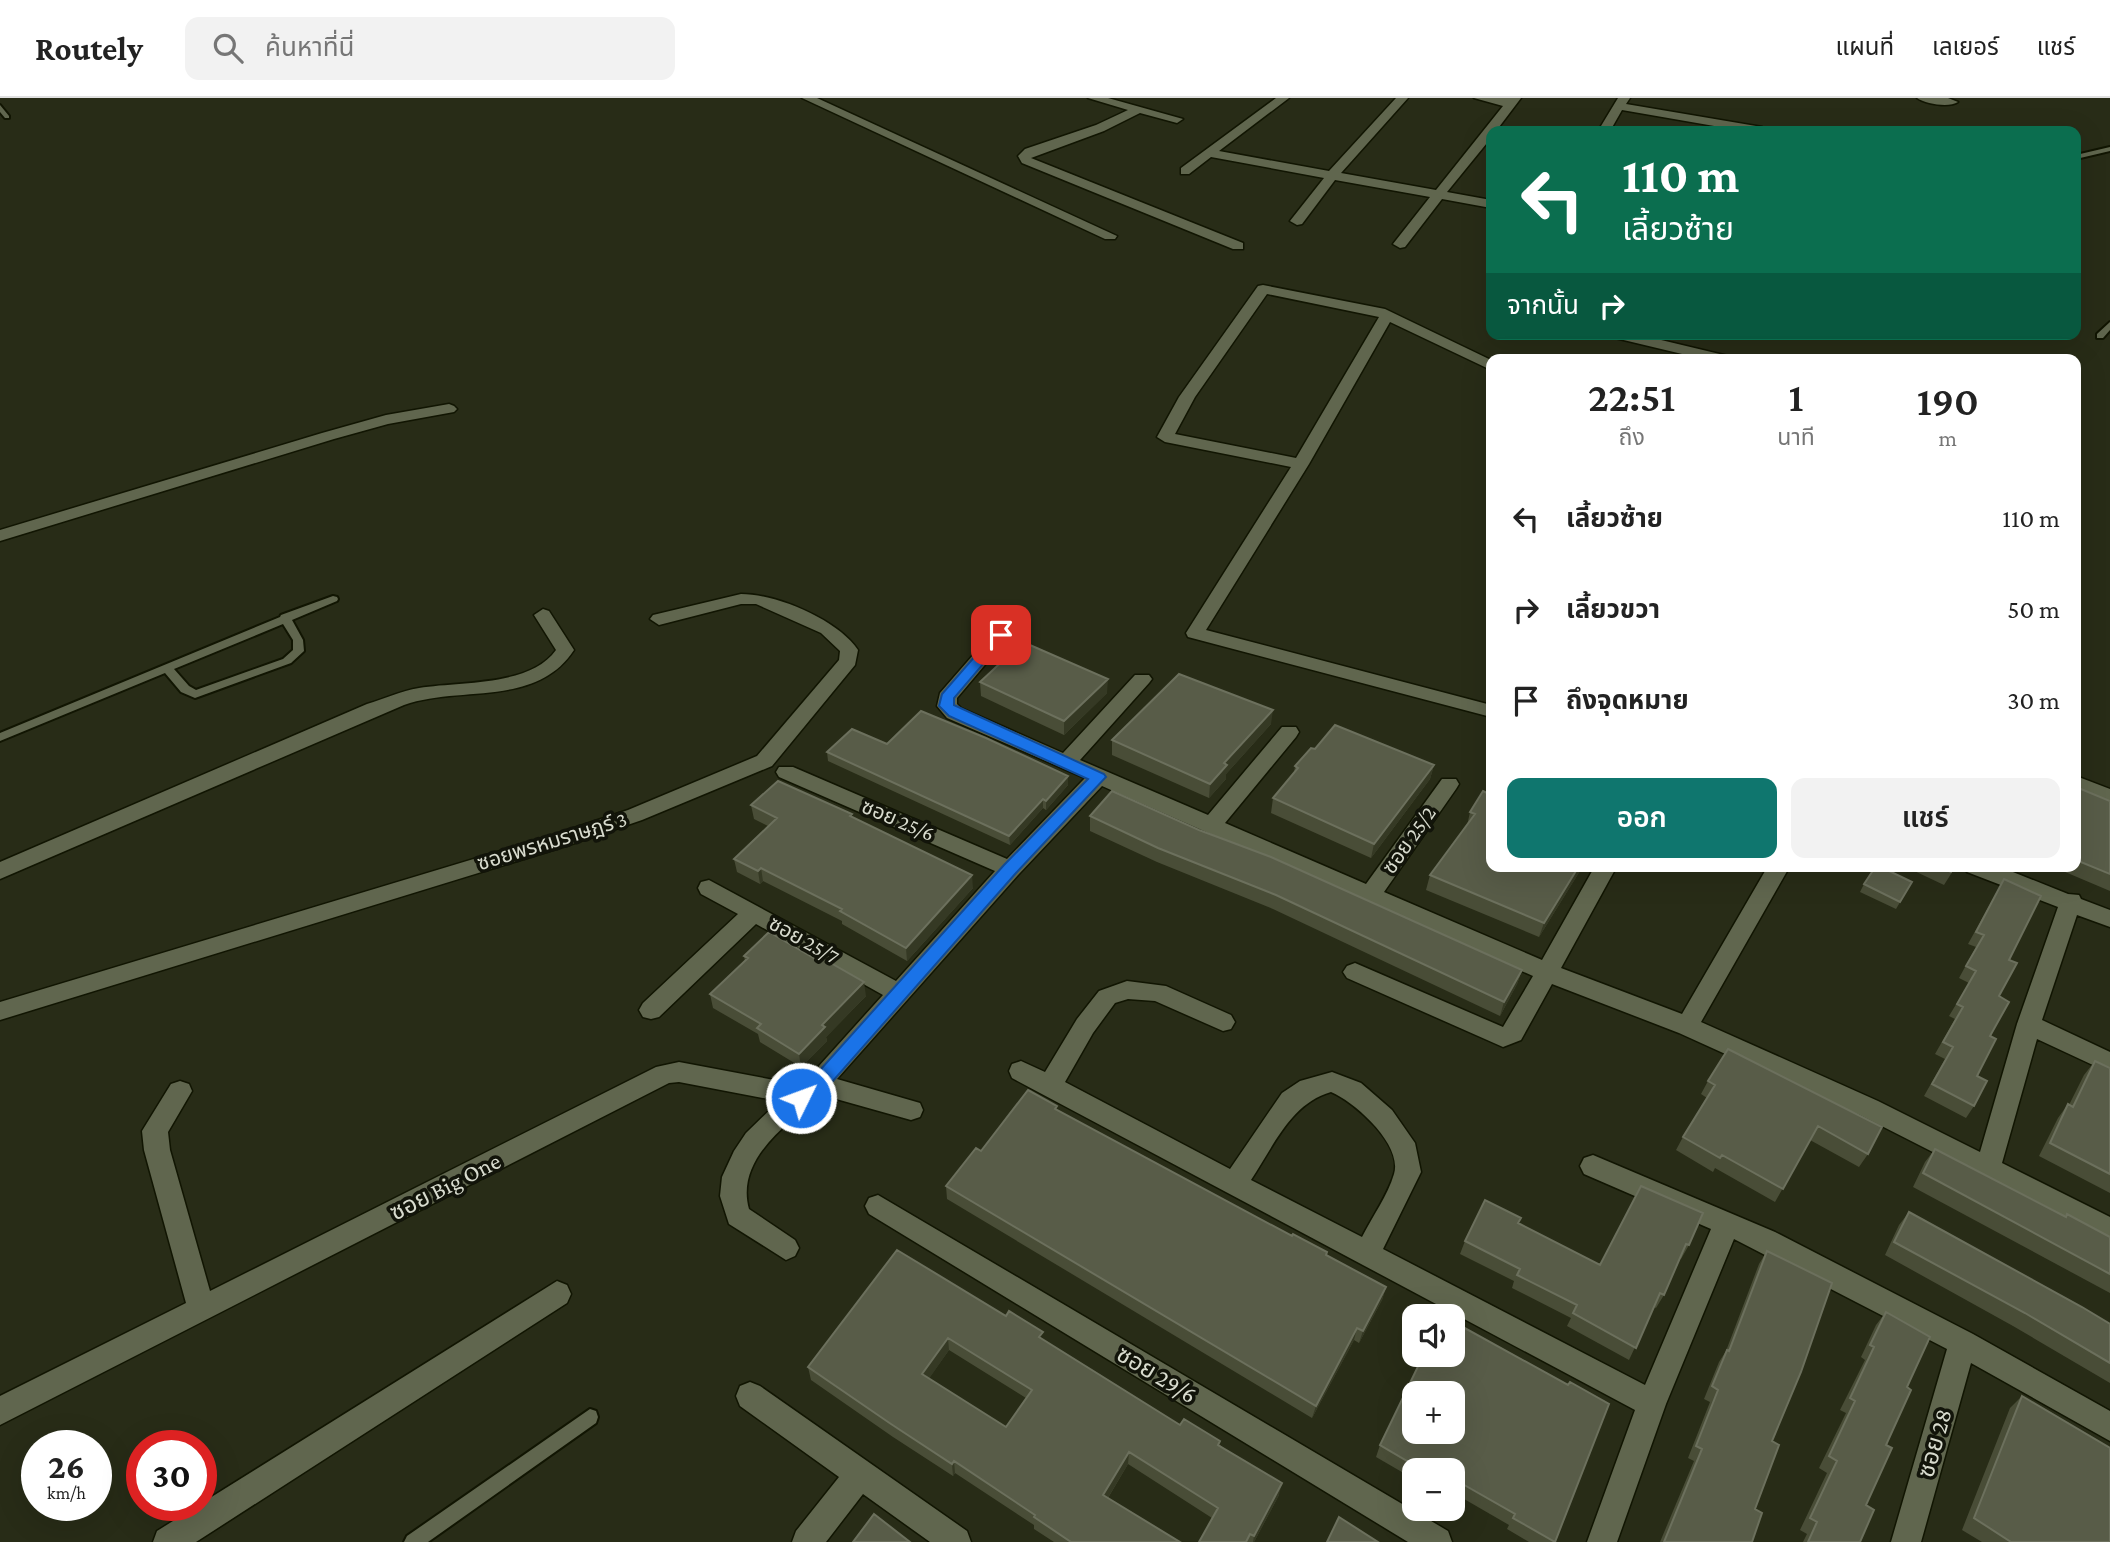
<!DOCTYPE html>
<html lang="th">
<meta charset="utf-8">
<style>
:root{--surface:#fff;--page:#f2f2f2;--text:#222;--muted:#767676;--line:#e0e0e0;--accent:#0f766e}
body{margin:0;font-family:"Crimson Pro","Noto Sans Thai",serif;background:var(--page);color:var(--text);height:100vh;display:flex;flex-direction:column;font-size:26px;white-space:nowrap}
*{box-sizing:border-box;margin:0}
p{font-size:23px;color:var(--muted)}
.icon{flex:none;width:38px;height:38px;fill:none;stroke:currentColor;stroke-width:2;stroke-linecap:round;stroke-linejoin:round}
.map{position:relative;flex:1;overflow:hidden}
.panel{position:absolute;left:1486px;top:256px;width:595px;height:518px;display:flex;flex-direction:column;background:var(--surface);border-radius:14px;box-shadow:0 7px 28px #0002}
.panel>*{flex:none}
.banner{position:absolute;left:1486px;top:28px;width:595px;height:214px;border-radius:14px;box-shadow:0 7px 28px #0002;background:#0b6e4f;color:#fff;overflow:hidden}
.buttons{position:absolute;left:1402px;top:1206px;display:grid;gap:14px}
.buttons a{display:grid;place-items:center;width:63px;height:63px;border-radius:14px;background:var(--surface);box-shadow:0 7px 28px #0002;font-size:35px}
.speed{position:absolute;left:21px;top:1332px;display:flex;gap:14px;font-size:35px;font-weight:700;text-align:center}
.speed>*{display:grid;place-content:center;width:91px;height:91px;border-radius:50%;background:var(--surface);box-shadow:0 7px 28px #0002;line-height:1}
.speed small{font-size:18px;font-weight:400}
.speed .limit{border:10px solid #d22;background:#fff;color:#111}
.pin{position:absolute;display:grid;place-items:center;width:60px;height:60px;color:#fff;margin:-30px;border-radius:14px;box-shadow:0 4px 10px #0006}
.me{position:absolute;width:77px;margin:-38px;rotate:48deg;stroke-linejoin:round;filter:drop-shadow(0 0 5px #0008)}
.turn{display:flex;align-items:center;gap:24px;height:147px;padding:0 21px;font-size:32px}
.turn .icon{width:91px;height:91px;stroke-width:2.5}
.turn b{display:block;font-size:49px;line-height:60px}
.then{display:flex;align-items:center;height:66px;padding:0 21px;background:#0003;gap:14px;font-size:26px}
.eta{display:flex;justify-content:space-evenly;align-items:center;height:119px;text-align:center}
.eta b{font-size:42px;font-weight:600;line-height:49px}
.primary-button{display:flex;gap:14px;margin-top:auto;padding:14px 21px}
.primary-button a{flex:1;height:80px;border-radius:14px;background:var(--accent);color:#fff;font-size:28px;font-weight:600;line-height:80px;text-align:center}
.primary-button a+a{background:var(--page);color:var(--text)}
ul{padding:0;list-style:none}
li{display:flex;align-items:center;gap:21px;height:91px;padding:0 21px}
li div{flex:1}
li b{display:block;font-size:26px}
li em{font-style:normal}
header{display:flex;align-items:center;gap:42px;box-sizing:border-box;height:98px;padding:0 35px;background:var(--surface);border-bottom:2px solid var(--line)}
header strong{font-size:33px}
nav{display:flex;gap:38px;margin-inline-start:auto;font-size:24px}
.search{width:490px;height:63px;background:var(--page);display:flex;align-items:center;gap:18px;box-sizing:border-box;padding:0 24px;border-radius:14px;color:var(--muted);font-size:26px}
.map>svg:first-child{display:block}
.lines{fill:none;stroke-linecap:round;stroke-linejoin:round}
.lane-casing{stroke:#111502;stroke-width:4}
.street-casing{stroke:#111502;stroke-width:3}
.lane{fill:#60664e;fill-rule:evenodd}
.street{fill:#60664e;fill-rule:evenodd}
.wall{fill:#494d37;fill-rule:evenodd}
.shaded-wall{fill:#353924}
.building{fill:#585c48;stroke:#6c705d;stroke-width:2;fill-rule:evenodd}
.route{fill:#1a73e8;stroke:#114b97;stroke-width:2}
.labels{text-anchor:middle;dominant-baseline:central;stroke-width:7;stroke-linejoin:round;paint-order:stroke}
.street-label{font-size:21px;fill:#d8dbce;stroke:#12140a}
.near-street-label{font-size:24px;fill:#d8dbce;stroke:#12140a}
</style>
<header>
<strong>Routely</strong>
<div class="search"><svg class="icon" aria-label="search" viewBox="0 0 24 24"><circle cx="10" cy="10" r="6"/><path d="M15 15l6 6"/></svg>ค้นหาที่นี่</div>
<nav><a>แผนที่</a><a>เลเยอร์</a><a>แชร์</a></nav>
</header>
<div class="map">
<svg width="2110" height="1444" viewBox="0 0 2110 1444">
<rect width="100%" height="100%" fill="#282c17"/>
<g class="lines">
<defs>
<path id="lane" d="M0,7L9,18V20H5L0,14Z
M2110,49V53L2076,61V57Z
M2110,224V232L2103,240H2097V236Z
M333,498L337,499L338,501L337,503L292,522L303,542L304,553L291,565L195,600L181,594L165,575L0,643V635L280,519L281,517ZM283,526L293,542V552L283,561L196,592L189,588L174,571Z
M590,1311L596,1313L598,1319L596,1325L428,1444H404L407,1438Z"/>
<path id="street" d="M802,0H817L1117,138L1115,141H1105Z
M1088,0H1108L1183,21L1177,25L1140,15L1104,33L1031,60L1243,145V151H1233L1022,65L1018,58L1025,51L1096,27L1128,12Z
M1276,0H1289L1219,53L1329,73L1396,0H1408L1341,75L1436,92L1503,8L1474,0H1521L1496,33H1491V40L1447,94L1491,102V110L1442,101L1405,149L1400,150L1393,146L1430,99L1335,82L1302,126L1297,127L1290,123L1324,80L1211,59L1189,76H1181V70Z
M1618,0H1630L1626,6L1762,29L1768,33H1743L1622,12L1610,33H1598Z
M1917,0H1948L1958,4C1949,10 1926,6 1917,0Z
M1263,187L1385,211L1491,262V272L1390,224L1309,366L1206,532L1491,607V619L1188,539L1186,535L1291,369L1165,344L1157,339L1179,299L1258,188ZM1267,196L1379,219L1296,360L1175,336L1195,299Z
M1609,236H1636L1728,258L1730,261H1703L1611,239Z
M449,306L454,308L457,311L454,314L388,326L334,341L0,443V432L322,335L386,317Z
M741,496C777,496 838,522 858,552L855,567L772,668L642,722L566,748L0,922V904L550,738L628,712L757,658L839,562L840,553L821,535L756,506H741L659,527L650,521L653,517Z
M543,511L549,513L574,552C536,610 460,587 404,607L0,781V764L367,606C384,601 401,593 419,590C459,583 530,589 556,552L534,517Z
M1001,531L1010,537L957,600V606L961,610L1063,655L1135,577H1149L1152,581L1149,585L1080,662L1208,717L1282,629H1296L1299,634L1296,639L1225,725L1366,786L1442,681H1456L1459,686L1456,691L1384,794L1542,862L1595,768H1617L1561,870L1682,916L1768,768H1790L1701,924L1878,1003L1980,1054L2017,926L2058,809L1967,774L1964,768H1998L2068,796L2079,797L2081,801L2110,812V829L2077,817L2042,922L2110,954V975L2037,941L2002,1065L2110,1119V1144L1860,1017L1679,935L1552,886L1521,942L1503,949L1347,880L1343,874L1347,868L1355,865L1503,929L1533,878L1102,688L1018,777L837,981L920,1005L923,1012L920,1019L911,1022L822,997C788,1025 735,1061 749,1111L795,1142L799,1150L795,1158L786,1162L729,1126L720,1098L722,1079L734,1053L746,1035L779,1003L679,984L669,985L0,1327V1298L186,1205L144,1052L142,1033L171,986L180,983L189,986L192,993L168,1034L170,1052L210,1193L656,969L679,964L785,984L810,978L883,897L756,826L659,919L651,921L643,919L639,912L643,905L738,816L701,796L698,790L701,784L709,782L896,883L995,773L779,679L776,674L779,669H793L1007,761L1085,680L947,620L937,608L940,595L994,533Z
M2076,678L2110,691V706L2076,693Z
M1127,883L1166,888L1231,917L1235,924L1231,931L1223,933L1155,903L1128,901L1115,905L1093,935L1065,984L1230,1071L1282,995L1300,983L1332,974L1361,985L1392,1012L1415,1045L1421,1074L1383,1151L1645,1287L1711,1131L1584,1076L1580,1068L1584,1060L1593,1057L1775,1134L1973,1236L2110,1313V1343L1971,1265L1921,1444H1891L1947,1251L1734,1141L1666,1306L1617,1444H1587L1635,1312L1012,980L1009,973L1012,966L1021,963L1045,974L1077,921L1099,893ZM1331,994C1355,1004 1403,1047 1394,1076C1388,1097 1372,1119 1362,1139L1251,1082C1273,1049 1291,1005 1331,994Z
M878,1097L1448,1433L1452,1444H1408L869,1116L865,1108L869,1100Z
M557,1183L567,1187L571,1196L567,1205L196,1444H153L157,1433Z
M750,1284L760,1288L967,1433L971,1444H930L863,1396L826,1444H792L796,1433L839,1379L740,1308L736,1298L740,1288Z"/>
</defs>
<!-- lane casing -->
<use href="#lane" class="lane-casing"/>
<!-- street casing -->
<use href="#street" class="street-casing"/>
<!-- lane -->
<use href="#lane" class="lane"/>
<!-- street -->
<use href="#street" class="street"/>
</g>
<!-- wall -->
<path class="wall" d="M980,584L1107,595L1064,637L981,598Z
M1271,626L1226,676V681L1209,700L1112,657V642Z
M887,646L1068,678V687L1046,712L1043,710L1010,747L828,663L827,654Z
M1315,651L1434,667L1430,681L1371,760L1271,715L1273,700L1294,675L1295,668Z
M2076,689L2110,703V793L2051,768H2076Z
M1483,693L1491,768H1583L1539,839L1426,792L1430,777L1467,728L1470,714Z
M751,707L852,716V719L973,790L907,863L842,826V823L763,783L760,786L737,774L734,761L768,728L754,721Z
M1090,718L1199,732L1522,872L1517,886L1500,918L1273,811L1157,764L1090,733Z
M1909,768H1956L1944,787L1908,770Z
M2004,781L2009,862L1999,898L1990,938L1977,978L1974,1008L1966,1020L1924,998L1945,961L1935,956L1955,921L1949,918L1969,885L1959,880L1976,849L1968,846Z
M1912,784L1896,811L1860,794L1864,786Z
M744,858L866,898L826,939L827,943L801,969L760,944L758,936L713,910L710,896L745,863Z
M1728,951L1868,1056L1859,1069L1810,1042L1775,1104L1715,1070L1713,1074L1676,1052L1683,1039L1707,1000L1701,996L1708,983Z
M2095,963L2110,970V1095L2039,1058L2058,1020L2068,1006L2069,1007L2084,977Z
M1057,1008V1012L1292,1138L1327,1154V1157L1386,1189L1382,1202L1359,1245L1354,1242L1312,1320L947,1101L946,1088L981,1053Z
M1935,1051L2065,1118L2067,1116L2110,1139V1195L1913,1089L1925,1064Z
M1641,1088L1689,1147L1681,1161L1680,1160L1664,1197L1656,1210L1654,1209L1629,1262L1567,1228L1571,1220L1512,1190L1514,1183L1460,1156L1465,1143L1518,1126L1600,1167Z
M1909,1114L2110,1226V1285L2013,1228L1885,1157L1899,1127Z
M897,1152L1180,1327L1220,1347L1279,1397L1254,1444H1199L1212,1420L1128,1366L1108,1400L1180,1444H1054L1034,1431V1427L955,1375L953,1378L893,1339L811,1282L808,1269ZM949,1252L1026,1300L1006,1329L929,1280Z
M1767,1153L1772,1343L1755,1411L1752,1444H1660L1694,1363L1688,1360L1710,1304L1704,1301L1719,1264L1726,1253L1759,1166Z
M1886,1214L1907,1289L1866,1407L1860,1444H1803L1807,1436L1800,1432L1827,1375L1819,1370L1846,1315L1840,1312L1865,1262L1861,1259L1876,1227Z
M1424,1256L1554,1444H1529L1507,1431L1509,1427L1452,1394V1372H1414V1381L1376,1359L1380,1347Z
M2022,1298L2110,1444H1982L1962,1432L2010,1310Z"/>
<!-- shaded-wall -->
<path class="shaded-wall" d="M1108,581L1107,595L1064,637V623Z
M1273,612L1271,626L1226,676V681L1209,700L1210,686L1224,665Z
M1434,667L1430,681L1371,760L1374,746Z
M1068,678V687L1046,712V703Z
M1043,701V710L1010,747L1009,738Z
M1579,768H1583L1539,839L1544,825Z
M761,770L763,783L760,786L758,773Z
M972,777L973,790L907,863L906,850Z
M1522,872L1517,886L1500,918L1504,904Z
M864,884L866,898L826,939L827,943L801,969L799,956L822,927Z
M1386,1189L1382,1202L1359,1245L1363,1233Z
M1357,1230L1354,1242L1312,1320L1316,1308Z
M948,1240L949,1252L924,1288L922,1276Z
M1129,1354L1128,1366L1103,1408V1397Z
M954,1363L955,1375L953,1378L952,1366Z
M1282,1385L1279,1397L1254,1444H1253L1254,1438Z"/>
<!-- building -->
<path class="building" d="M1023,544L1108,581L1064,623L980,584Z
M1179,576L1273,612L1224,665L1227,667L1210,686L1112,642Z
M921,613L986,640L1068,678L1046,703L1043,701L1009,738L827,654L852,631L887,646Z
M1335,627L1434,667L1374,746L1273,700L1298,670L1295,668L1311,650L1315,651Z
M778,683L852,716L850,718L972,777L906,850L840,813L842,811L761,770L758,773L734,761L777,720L751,707Z
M2076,689L2110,703V776L2076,762Z
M1112,693L1199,732L1271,759L1522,872L1504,904L1276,797L1158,750L1090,718Z
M1483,693L1491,697V768H1579L1544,825L1430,777L1475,716L1470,714Z
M1876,768H1879L1912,784L1900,804L1864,786Z
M1939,768H1955L1951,774Z
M2004,781L2041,798L2009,862L2017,865L1999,898L2009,904L1990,938L1996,941L1977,978L1987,983L1974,1008L1932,986L1953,949L1943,944L1963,909L1957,906L1976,873L1966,868L1984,837L1976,834Z
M769,834L819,863L822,860L864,884L822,927L825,929L799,956L757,930L761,926L710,896L748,860L744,858Z
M1728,951L1882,1029L1868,1056L1818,1028L1783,1091L1722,1057L1720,1060L1683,1039L1715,987L1708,983Z
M2095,963L2110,970V1076L2050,1045L2068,1006L2073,1009Z
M1028,992L1057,1008L1055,1011L1292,1138L1293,1136L1327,1154L1326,1157L1386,1189L1363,1233L1357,1230L1316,1308L946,1088L976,1050L981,1053Z
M1935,1051L2066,1119L2067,1116L2110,1139V1176L1923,1075Z
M1641,1088L1703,1115L1689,1147L1686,1146L1664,1197L1660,1195L1636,1250L1573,1215L1577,1207L1517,1177L1520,1171L1465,1143L1485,1102L1521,1120L1518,1125L1600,1167Z
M1909,1114L2082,1209L2110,1226V1265L2025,1215L1894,1144Z
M897,1152L1006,1218L1009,1213L1043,1234L1039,1239L1180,1327L1184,1321L1220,1343L1218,1347L1282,1385L1254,1438L1250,1436L1246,1444H1199L1218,1410L1129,1354L1103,1397L1180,1444H1071L1034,1419L1035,1417L954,1363L952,1366L891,1326L808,1269ZM948,1240L1032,1292L1006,1329L922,1276Z
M1767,1153L1832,1185L1801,1274L1772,1343L1779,1347L1755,1411L1762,1415L1752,1444H1664L1702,1351L1696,1348L1718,1292L1712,1288L1727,1252L1729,1253Z
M1886,1214L1930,1239L1907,1289L1911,1292L1886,1347L1892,1350L1866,1407L1874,1412L1860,1444H1808L1817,1424L1810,1420L1837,1363L1829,1358L1855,1303L1850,1300L1874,1249L1870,1247Z
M1452,1223L1568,1287L1570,1284L1609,1306L1555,1444L1513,1420L1515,1416L1452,1380V1372H1439L1422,1363L1419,1370L1380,1347L1424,1256H1452ZM1414,1295H1452V1334H1414Z
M2022,1298L2110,1350V1444H2011L1974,1420Z
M874,1416L910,1444H853Z
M1339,1419L1378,1444H1327Z"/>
<!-- route -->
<path class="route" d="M1001,532L1008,537L954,600V607L1104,676L1106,679L1016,775L825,992C815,999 807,1010 794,1005L792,1000L812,981L1004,767L1088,681L949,618L939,608L942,596L996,534Z"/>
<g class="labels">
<!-- street labels -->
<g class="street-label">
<text transform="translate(898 722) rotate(23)">ซอย 25/6</text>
<text transform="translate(1409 742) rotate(-55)">ซอย 25/2</text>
<text transform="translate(552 743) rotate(-17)">ซอยพรหมราษฎร์ 3</text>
<text transform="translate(804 842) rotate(29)">ซอย 25/7</text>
</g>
<!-- near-street labels -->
<g class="near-street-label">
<text transform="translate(445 1088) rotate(-27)">ซอย Big One</text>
<text transform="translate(1157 1276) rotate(31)">ซอย 29/6</text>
<text transform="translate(1934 1345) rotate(-74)">ซอย 28</text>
</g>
</g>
</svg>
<div class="buttons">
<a><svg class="icon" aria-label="sound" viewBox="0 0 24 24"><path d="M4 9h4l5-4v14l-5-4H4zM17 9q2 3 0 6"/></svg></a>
<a>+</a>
<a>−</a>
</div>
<div class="speed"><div>26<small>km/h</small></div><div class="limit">30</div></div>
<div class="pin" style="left:1001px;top:537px;background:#d93025"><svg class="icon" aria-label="arrive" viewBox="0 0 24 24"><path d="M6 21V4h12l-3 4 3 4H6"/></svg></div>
<svg class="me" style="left:801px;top:1000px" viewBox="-20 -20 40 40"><circle r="17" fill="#1a73e8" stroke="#fff" stroke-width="3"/><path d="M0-11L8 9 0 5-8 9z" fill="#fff"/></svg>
<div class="banner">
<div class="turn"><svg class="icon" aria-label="left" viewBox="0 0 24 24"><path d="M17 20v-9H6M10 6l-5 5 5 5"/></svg><div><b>110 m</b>เลี้ยวซ้าย</div></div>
<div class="then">จากนั้น<svg class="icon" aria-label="right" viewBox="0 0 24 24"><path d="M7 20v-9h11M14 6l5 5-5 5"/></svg></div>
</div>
<section class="panel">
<div class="eta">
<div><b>22:51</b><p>ถึง</p></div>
<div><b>1</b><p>นาที</p></div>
<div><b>190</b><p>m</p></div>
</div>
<ul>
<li><svg class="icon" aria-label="left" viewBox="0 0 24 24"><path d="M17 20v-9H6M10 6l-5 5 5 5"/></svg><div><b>เลี้ยวซ้าย</b></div><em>110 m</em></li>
<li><svg class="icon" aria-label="right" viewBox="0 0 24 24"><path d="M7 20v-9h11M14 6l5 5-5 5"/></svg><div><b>เลี้ยวขวา</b></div><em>50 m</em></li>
<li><svg class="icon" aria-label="arrive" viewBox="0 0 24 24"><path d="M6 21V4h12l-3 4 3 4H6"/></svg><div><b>ถึงจุดหมาย</b></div><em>30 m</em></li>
</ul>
<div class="primary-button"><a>ออก</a><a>แชร์</a></div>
</section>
</div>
